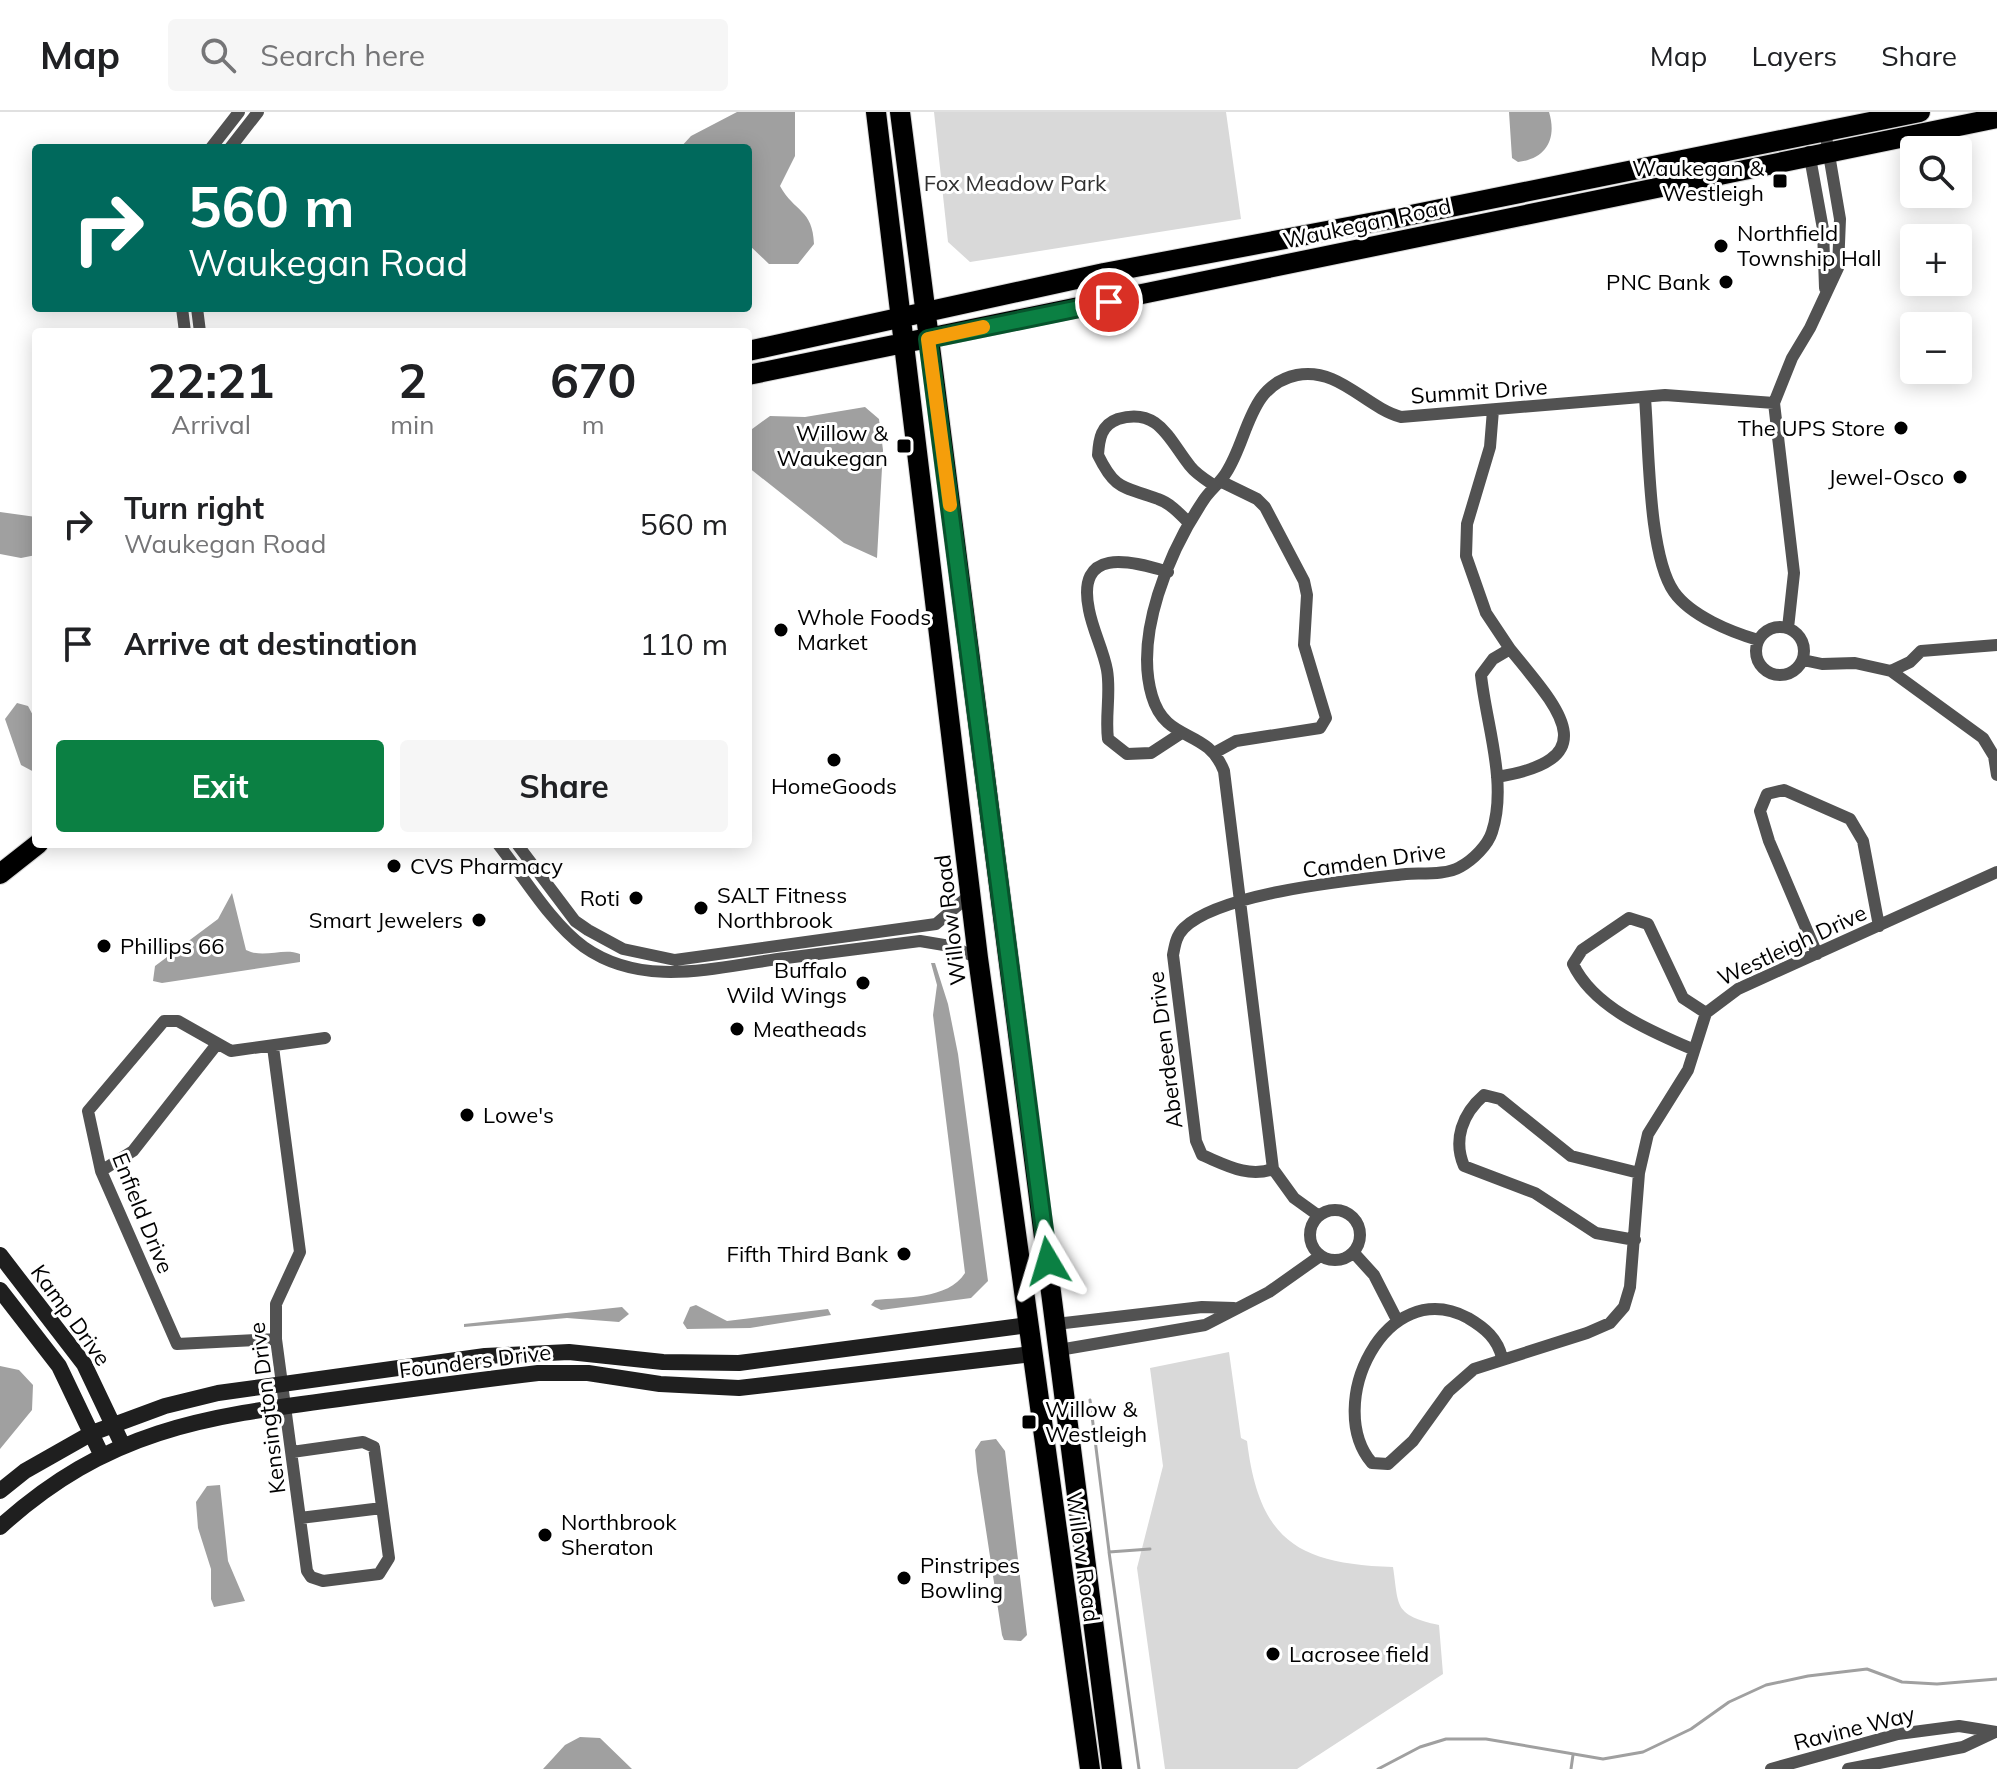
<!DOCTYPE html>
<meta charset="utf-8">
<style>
:root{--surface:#fff;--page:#f6f6f6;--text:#202124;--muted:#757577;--line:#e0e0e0;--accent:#0b8043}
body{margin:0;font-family:Mulish,sans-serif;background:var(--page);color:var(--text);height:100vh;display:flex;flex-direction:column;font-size:30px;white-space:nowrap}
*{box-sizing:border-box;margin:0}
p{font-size:26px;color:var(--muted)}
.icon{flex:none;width:44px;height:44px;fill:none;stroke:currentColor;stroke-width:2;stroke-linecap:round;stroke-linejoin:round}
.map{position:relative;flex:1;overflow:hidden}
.drawer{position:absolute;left:32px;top:216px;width:720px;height:520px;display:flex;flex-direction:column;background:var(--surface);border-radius:8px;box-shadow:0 4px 20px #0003}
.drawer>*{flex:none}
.top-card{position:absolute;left:32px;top:32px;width:720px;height:168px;border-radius:8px;box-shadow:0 4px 20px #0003;background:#00695c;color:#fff;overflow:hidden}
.tools{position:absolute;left:1900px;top:24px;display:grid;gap:16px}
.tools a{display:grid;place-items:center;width:72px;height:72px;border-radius:8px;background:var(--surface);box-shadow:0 4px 20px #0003;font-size:40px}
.pin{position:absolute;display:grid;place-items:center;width:68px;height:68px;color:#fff;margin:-34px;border:4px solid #fff;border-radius:50%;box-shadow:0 2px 8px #0007}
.me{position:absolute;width:88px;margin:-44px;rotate:353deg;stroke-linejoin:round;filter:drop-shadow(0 0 6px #0008)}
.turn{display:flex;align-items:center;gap:28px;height:168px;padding:0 24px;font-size:36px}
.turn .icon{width:104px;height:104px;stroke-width:2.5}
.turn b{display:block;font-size:56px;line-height:68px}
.eta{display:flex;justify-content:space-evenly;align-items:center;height:136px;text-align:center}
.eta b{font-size:48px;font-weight:700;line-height:56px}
.primary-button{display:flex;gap:16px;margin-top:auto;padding:16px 24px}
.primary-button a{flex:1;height:92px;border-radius:8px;background:var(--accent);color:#fff;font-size:32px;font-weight:700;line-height:92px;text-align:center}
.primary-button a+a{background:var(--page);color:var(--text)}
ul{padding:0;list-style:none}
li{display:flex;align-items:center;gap:24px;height:120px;padding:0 24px}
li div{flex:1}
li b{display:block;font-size:30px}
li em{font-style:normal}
header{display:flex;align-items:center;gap:48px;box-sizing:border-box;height:112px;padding:0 40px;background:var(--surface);border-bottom:2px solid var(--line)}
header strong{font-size:38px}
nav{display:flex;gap:44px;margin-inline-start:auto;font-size:28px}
.search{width:560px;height:72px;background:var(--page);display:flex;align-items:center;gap:20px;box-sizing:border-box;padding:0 28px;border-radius:8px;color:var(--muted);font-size:30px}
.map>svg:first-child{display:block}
.green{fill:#d9d9d9}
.water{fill:#a0a0a0}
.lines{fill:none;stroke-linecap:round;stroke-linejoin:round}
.stream{stroke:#a0a0a0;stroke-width:3}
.primary-casing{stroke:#dbdbdb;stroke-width:22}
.minor{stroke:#525252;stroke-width:12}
.secondary{stroke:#1f1f1f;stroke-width:16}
.primary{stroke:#000;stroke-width:20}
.route-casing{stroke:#07532c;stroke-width:20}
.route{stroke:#0b8043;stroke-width:14}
.slow{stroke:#f59e0b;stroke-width:14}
.poi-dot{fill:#000;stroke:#fff;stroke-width:3}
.labels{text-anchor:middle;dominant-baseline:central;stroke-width:6;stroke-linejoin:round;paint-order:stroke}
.poi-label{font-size:22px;fill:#000;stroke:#fff;text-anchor:start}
.park-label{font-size:22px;fill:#303030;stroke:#fff}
.street-label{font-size:22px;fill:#000;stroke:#fff}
</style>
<header>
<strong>Map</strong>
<div class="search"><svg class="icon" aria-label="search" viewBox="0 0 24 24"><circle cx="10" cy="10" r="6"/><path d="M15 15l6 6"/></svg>Search here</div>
<nav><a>Map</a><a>Layers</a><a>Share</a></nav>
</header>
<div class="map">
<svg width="1997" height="1657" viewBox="0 0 1997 1657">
<rect width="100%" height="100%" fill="#fff"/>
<!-- green -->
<path class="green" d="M934,0H1226L1241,107L970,150L948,130Z
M1229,1240L1241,1326L1247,1329C1259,1428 1297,1452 1393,1455C1399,1494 1393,1503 1439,1513L1443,1562L1297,1657H1165L1137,1456L1163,1354L1150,1256Z"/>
<!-- water -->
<path class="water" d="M737,0H795V44L780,74C794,100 813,97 814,132L798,152H769L748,132V36H680L691,24Z
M1509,0H1549C1557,26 1547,47 1518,50L1512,46Z
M865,295L879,307L883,338L877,446L844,431L748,355V320L770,304L805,305Z
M0,400L36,405V443L21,446L0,442Z
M17,591L28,594L36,609V661L21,653L5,607Z
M232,781L246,838C264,847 283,835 300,842V850L162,871L153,869L155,854L218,807Z
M931,851H935L948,892L958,942L988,1169L971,1186L881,1198L871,1193L875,1188C903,1185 948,1188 965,1161L933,903L937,873Z
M696,1193L727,1209L828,1197L831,1203L750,1216L687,1217L683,1211L690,1195Z
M622,1195L629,1202L619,1210L567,1206L464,1215V1212Z
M0,1254L19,1258L33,1273L32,1298L0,1337Z
M996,1327L1005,1339L1027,1523L1021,1529L1004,1528L1002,1523L977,1359L975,1338L981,1329Z
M220,1373L228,1449L245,1489L214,1495L211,1487V1457L198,1416L196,1390L207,1374Z
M580,1625L600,1626L632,1657H543L565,1633Z"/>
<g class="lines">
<!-- stream -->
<path class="stream" d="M1090,1288L1109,1439
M1139,1657L1109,1440L1150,1437
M1378,1657L1420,1635L1446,1627H1486L1603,1647L1643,1640L1691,1617L1729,1590L1766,1573L1808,1564L1867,1557L1902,1570L1937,1572L1997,1567
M1571,1657L1573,1643"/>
<defs>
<path id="primary" d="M876,0L978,846L1090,1657
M900,0L1112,1657
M748,239L1104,161L1391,107L1920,0
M748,263L1997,6
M0,762L38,732"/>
</defs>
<!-- primary casing -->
<use href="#primary" class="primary-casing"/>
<!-- minor -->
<path class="minor" d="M211,36L239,0
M230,36L258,0
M1809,40L1823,117L1825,176
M182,196L185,220
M197,196L200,220
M1645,286C1649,334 1648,443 1674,480C1691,504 1731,520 1758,528
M1189,411C1180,402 1170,391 1158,387C1124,374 1116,380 1098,343C1099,327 1101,313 1118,307C1159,295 1169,328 1190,354C1196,362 1206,368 1215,374
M1168,460C1129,448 1076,435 1089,498C1093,519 1103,537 1107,558C1111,581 1105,604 1108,627L1127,642L1151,641L1180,622
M1756 539a24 24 0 1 1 48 0a24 24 0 1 1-48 0Z
M1788,516L1794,461L1774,291L1792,246L1810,216L1838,156L1840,107L1825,19
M1803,548L1822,552L1855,551L1891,559L1910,550L1921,539L1997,533
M1891,559L1983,626L1994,644L1997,663
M1216,640L1236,629L1320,616L1326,606L1304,533L1307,483L1304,469L1265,395L1257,387L1220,369
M1497,665C1609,647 1557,595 1510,537
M498,732C524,765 551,811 584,835C645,878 719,854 786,846C830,840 875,835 920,829L950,834L978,846
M517,732L575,809L588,818L623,837L675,848L936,812L971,782
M1817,842L1769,729L1760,699L1767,682L1784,678L1850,707L1863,729L1879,814
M273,935L300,1140L276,1192V1227L307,1459L311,1465L323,1469L379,1462L389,1446L374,1335L363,1330L292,1340
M1692,937C1650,919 1593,895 1573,852L1582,838L1629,806L1648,812L1683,886L1706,901
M1273,1057C1248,1066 1226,1053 1202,1043L1196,1029L1173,843C1175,833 1176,824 1184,816C1221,780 1353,768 1406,762C1422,761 1447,763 1460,755C1473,748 1488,733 1492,720C1508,671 1486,612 1481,563L1493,547L1510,537L1486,501L1466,444L1467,412L1490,335L1493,298
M101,1059L133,1039L217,932
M1310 1123a25 25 0 1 1 50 0a25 25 0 1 1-50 0Z
M1319,1104L1294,1086L1273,1057L1224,659C1207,615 1166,632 1152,584C1134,523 1169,440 1203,389C1209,379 1220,371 1226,361C1249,326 1248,273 1297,263C1339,255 1365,295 1401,305L1665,283L1774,291
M1635,1128L1596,1121L1535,1081L1464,1054C1453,1028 1462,1002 1484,983L1500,987L1571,1044L1639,1061
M1354,1141L1374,1163L1397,1208
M1056,1212L1202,1195L1234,1196
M276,1227L177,1232L101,1059L88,999L164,909H178L231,939L325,926
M1059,1238L1205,1213L1269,1180L1320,1144
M1502,1246C1498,1227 1485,1216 1468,1206C1385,1162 1323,1294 1372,1351L1388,1352L1413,1329L1449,1279L1474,1257L1587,1221L1610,1211L1624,1195L1630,1175L1639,1061L1648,1022L1688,958L1706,901L1738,877L1997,760
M300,1406L382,1396
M1771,1657L1898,1622L1959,1614L1997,1620
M1848,1657L1963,1635L1995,1620"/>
<!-- secondary -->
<path class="secondary" d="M0,1143L84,1252L123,1334
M0,1178L59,1254L102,1344
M0,1379L25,1359L92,1321L165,1294L218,1281L485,1244L569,1240L663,1250L739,1251L1028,1213
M0,1415C107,1318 202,1305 339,1287C405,1278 471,1269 538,1261H588L660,1272L739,1276L1032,1242"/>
<!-- primary -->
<use href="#primary" class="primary"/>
</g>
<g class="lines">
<defs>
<path id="route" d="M1048,1149L928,227L1109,190"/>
</defs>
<!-- route casing -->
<use href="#route" class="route-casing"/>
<!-- route -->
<use href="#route" class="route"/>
<!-- slow -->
<path class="slow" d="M950,393L928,227L983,215"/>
</g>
<!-- markers -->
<g class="poi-dot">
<rect x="1772" y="61" width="16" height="16" rx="4"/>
<circle cx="1721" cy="134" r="8"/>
<circle cx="1726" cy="170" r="8"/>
<circle cx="1901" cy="316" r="8"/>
<rect x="896" y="326" width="16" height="16" rx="4"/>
<circle cx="1960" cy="365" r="8"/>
<circle cx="781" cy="518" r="8"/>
<circle cx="834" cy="648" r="8"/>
<circle cx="394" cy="754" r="8"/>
<circle cx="636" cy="786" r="8"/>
<circle cx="701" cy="796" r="8"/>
<circle cx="479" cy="808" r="8"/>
<circle cx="104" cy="834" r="8"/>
<circle cx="863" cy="871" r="8"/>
<circle cx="737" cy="917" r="8"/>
<circle cx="467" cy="1003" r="8"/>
<circle cx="904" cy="1142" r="8"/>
<rect x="1021" y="1302" width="16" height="16" rx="4"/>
<circle cx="545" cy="1423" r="8"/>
<circle cx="904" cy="1466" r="8"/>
<circle cx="1273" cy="1542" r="8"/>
</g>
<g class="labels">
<!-- poi labels -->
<g class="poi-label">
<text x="1764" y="56" text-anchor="end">Waukegan &amp;<tspan x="1764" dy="25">Westleigh</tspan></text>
<text x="1737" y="121">Northfield<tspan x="1737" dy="25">Township Hall</tspan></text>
<text x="1710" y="170" text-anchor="end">PNC Bank</text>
<text x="1885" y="316" text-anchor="end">The UPS Store</text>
<text x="888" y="321" text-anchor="end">Willow &amp;<tspan x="888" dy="25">Waukegan</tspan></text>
<text x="1944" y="365" text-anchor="end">Jewel-Osco</text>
<text x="797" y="505">Whole Foods<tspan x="797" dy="25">Market</tspan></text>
<text x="834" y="674" text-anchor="middle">HomeGoods</text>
<text x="410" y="754">CVS Pharmacy</text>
<text x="717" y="783">SALT Fitness<tspan x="717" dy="25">Northbrook</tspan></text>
<text x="620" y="786" text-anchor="end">Roti</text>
<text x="463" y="808" text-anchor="end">Smart Jewelers</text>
<text x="120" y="834">Phillips 66</text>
<text x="847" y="858" text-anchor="end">Buffalo<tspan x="847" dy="25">Wild Wings</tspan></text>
<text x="753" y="917">Meatheads</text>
<text x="483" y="1003">Lowe's</text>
<text x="888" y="1142" text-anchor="end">Fifth Third Bank</text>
<text x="1045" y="1297">Willow &amp;<tspan x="1045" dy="25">Westleigh</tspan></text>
<text x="561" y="1410">Northbrook<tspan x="561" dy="25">Sheraton</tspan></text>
<text x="920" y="1453">Pinstripes<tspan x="920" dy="25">Bowling</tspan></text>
<text x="1289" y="1542">Lacrosee field</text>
</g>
<!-- park labels -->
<g class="park-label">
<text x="1015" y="71">Fox Meadow Park</text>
</g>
<!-- street labels -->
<g class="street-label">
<text transform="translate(1367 111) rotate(-12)">Waukegan Road</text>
<text transform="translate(1479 279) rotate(-4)">Summit Drive</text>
<text transform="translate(1374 748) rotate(-8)">Camden Drive</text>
<text transform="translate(950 808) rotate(-97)">Willow Road</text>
<text transform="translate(1792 833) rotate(-25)">Westleigh Drive</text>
<text transform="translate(1165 938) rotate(-97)">Aberdeen Drive</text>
<text transform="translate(143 1101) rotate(68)">Enfield Drive</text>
<text transform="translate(71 1203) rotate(54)">Kamp Drive</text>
<text transform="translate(475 1249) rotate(-7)">Founders Drive</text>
<text transform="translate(267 1296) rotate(-97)">Kensington Drive</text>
<text transform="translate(1083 1445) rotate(82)">Willow Road</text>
<text transform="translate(1854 1616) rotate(-14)">Ravine Way</text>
</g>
</g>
</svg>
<div class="tools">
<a><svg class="icon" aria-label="search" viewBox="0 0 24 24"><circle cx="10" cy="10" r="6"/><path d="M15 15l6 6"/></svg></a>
<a>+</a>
<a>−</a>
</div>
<div class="pin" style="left:1109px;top:190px;background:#d93025"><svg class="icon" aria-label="arrive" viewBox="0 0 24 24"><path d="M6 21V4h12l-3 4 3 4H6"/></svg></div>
<svg class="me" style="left:1048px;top:1149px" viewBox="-20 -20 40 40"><path d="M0-17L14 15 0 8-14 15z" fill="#0b8043" stroke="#fff" stroke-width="4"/></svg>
<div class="top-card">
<div class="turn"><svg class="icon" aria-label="right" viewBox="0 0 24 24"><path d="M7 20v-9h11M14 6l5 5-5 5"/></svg><div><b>560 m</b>Waukegan Road</div></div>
</div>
<section class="drawer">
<div class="eta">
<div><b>22:21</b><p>Arrival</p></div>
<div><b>2</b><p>min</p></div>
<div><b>670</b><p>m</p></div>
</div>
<ul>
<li><svg class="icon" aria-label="right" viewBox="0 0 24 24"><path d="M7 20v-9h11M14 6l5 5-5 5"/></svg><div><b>Turn right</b><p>Waukegan Road</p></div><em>560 m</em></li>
<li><svg class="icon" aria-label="arrive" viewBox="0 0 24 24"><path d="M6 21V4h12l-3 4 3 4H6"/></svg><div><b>Arrive at destination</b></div><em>110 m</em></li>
</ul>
<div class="primary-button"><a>Exit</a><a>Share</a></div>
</section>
</div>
